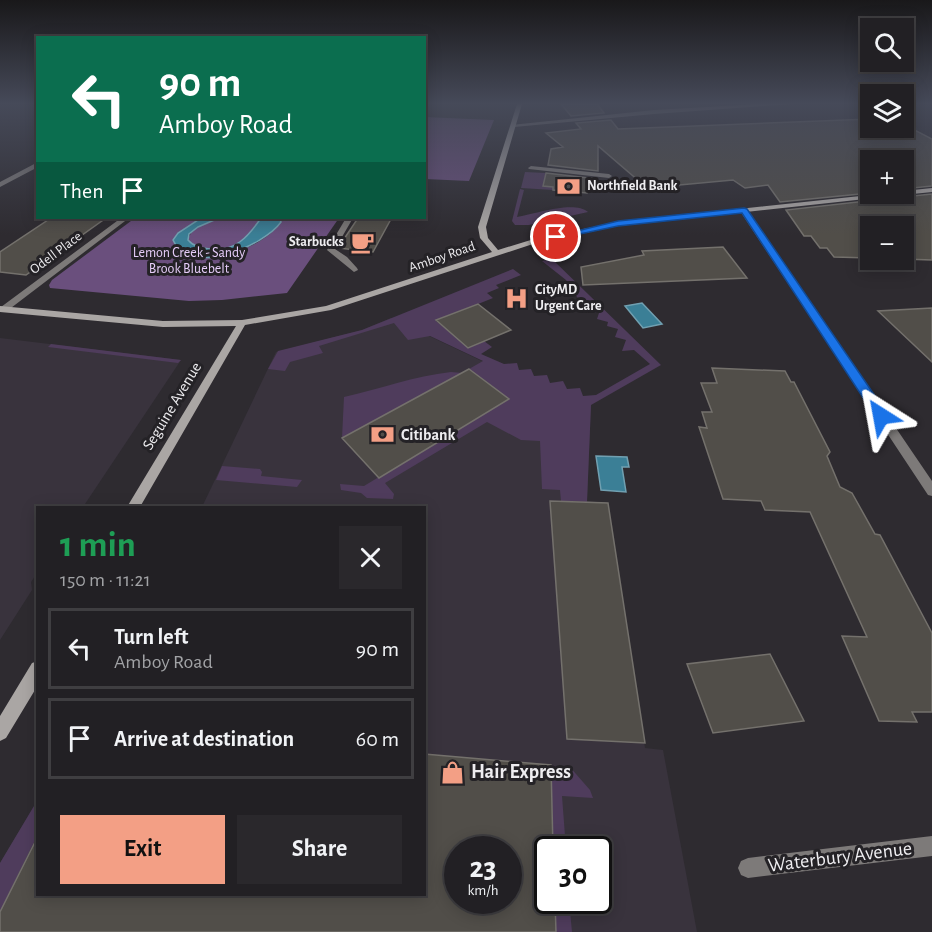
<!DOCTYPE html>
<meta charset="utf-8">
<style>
:root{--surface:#222024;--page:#2a282c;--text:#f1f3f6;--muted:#a2a3a6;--line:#3f3e41;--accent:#f39f85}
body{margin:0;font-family:"Alegreya Sans",sans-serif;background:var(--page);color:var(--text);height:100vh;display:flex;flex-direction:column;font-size:22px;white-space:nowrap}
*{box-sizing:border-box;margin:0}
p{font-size:20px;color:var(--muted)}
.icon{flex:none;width:33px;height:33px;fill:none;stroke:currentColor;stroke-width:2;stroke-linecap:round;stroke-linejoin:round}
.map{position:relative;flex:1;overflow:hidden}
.details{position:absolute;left:36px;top:506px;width:390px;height:390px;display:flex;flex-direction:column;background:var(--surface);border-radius:0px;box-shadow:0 3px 15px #0003,0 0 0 2px var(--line)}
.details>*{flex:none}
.banner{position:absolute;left:36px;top:36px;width:390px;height:183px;border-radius:0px;box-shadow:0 3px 15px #0003,0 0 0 2px var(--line);background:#0b6e4f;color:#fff;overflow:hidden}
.fabs{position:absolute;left:860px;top:18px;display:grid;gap:12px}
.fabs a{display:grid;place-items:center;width:54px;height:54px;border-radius:0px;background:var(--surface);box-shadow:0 3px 15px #0003,0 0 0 2px var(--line);font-size:30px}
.speed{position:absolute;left:444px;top:836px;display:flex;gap:12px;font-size:30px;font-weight:700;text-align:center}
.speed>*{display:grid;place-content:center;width:78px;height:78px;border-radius:50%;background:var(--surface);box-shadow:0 3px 15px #0003,0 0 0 2px var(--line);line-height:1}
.speed small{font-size:15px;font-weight:400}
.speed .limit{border:3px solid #111;border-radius:9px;background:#fff;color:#111}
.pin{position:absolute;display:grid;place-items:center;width:51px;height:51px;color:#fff;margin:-26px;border:3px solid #fff;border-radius:50%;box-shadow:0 2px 6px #0007}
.me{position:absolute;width:66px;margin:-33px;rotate:326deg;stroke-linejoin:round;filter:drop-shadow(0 0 4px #0008)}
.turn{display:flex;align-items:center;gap:21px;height:126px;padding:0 24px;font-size:27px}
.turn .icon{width:78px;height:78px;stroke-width:2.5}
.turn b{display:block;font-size:42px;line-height:51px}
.then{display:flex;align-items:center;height:57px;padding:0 24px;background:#0003;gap:12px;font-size:22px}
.round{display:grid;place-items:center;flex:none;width:63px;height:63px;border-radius:0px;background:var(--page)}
.headline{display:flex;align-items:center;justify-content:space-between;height:102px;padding:0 24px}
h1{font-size:36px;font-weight:600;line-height:45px;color:#1e9e55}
.cta{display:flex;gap:12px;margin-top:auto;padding:12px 24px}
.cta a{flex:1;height:69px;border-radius:0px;background:var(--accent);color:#111;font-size:24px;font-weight:600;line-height:69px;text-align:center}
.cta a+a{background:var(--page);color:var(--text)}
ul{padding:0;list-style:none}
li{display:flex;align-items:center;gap:18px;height:81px;margin:0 12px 9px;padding:0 12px;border:3px solid var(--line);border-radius:0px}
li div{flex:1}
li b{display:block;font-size:22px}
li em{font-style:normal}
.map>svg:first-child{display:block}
.built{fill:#39333d;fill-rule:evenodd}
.green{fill:#4f3c5c}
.forest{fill:#6a4f7d}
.water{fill:#3b7f96;stroke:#71a0b1;stroke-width:1.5}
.building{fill:#514e49;stroke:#74716c;stroke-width:1.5;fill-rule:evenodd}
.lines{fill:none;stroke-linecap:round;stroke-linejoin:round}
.lane{fill:#7d7a79;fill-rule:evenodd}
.street{fill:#7d7a79;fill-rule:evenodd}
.secondary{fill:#aaa6a4;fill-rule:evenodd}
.route{fill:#1a73e8;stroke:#114b97;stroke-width:1.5}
.labels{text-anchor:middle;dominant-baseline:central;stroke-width:6;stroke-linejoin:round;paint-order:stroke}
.far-poi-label{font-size:14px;font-weight:bold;fill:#eeedf0;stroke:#242226;text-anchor:start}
.far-street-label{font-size:14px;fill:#eeedf0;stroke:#242226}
.far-park-label{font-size:14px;fill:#e6cdf9;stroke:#242226}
.street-label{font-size:16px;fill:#eeedf0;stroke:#242226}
.poi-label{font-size:16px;font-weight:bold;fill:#eeedf0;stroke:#242226;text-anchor:start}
.near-poi-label{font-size:20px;font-weight:bold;fill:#eeedf0;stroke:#242226;text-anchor:start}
.near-street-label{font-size:20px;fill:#eeedf0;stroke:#242226}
</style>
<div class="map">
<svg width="932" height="932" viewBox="0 0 932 932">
<rect width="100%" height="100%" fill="#2e2b30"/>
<!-- built -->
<path class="built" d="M391,318L484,362L591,405L587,501L608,503L645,748L663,750L697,932H0V863L37,801L38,894H424V507H202L276,352L362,330ZM458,849H508V900H458ZM548,849H598V900H548Z
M0,338L181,360L83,507H38L37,573L31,582L32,590L0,640Z"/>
<!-- green -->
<path class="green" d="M525,172L546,173L544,186L553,187V190L521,188Z
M520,189L524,190L517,217C535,214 574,200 588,212L529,225H515L512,221Z
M552,259L661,365L591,405L587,502L561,501L560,490L542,489L540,441L521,440L487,422L385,483L394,494L393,499L367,498L361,493L341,490L340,484L364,486L508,399L469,369L483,361L430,336L408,340L394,323L319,346L323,353L290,362L285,371L268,369L278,351L362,330L513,269L521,275L496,285L499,288L487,293L493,298L436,321L452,334L459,331L475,345L484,341L492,347L481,354L504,364L517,363L519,370L531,369L534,376L547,375L550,383L563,381L567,389L580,388L583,396L596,395L650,364L634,350L622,351L626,340L615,337L618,329L607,326L608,322L597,319L599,313L590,311L592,305L581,303L566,280L542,261Z
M51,344L181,360L178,363L48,347Z
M451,372L463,373L342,438L344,397C380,389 414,376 451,372Z
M222,466L260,469L262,472L261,476L302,480L297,487L216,480Z
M551,765L564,768L569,766L590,790L593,798L562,796L566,849H553Z
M37,801V836L0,912V863Z
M555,900H569L572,932H556Z"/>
<!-- forest -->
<path class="forest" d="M424,117L494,120L469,181L425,179Z
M135,218H201L178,233L206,257C232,255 265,245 281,222L279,218H339L287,293L222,300L189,301L50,288L49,285L52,280Z
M219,218H261C248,237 236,252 210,249C201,248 194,246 188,240C191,227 207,221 219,218Z"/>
<!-- water -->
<path class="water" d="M201,218H219L198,227L189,234L188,240C194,247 202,248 210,249C235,252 248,237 261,218H279L281,222C264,246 189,278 173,240L178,233Z
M642,303L662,324L643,328L625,306Z
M596,456L627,457L629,467H622L626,492L601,490Z"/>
<!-- building -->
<path class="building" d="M561,104H597L604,113L571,116Z
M870,119V128H903V124L932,139V186L903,189V160H870V193L780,202L768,185L745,188L733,180L647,188L598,146V171L548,165L551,149L563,147L546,133L581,129L576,123L611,120L618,129Z
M546,173L597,179V190L588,189L587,193L553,190V187L543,186Z
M932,194V260L903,259V226H870V258L834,257L827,248H820L811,236H804L786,210L893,198L898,195L903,197Z
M51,218H106L26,275L0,272V252Z
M358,218L391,219L373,252L338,248Z
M723,247L747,278L583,285L581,267L644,255L642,251Z
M478,304L511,330L468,348L436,320Z
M932,308V362L878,311Z
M712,368L785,371L791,382H794L830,452L827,456L840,487L852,493L875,534L880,535L932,633V712H912L917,722L879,721L842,636L867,637L810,512L765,510L761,501L723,499L699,427L707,428L702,412H712L701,383H717Z
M469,369L509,399L379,478L342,438Z
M550,501L608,503L645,743L567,739Z
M770,654L804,721L713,733L687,664Z
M424,754L551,765L553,849H548V900H555L556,932H0V912L38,836V894H424ZM458,849H508V900H458Z"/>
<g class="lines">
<!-- lane -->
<path class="lane" d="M531,166L609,174L612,176L609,178L529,169L528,168Z
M424,210H428V214H424Z
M346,218H353L335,249L347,257L357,268L358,270L354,272L327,250Z"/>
<!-- street -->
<path class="street" d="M758,104H793L654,114L514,127L511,125L654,110Z
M38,162V167L0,187V182Z
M741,209H747L932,481V496L928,495L740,211Z
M121,218H129L7,311H1V307Z
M932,836V856L748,878L741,875L738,868L741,861L748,858Z"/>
<!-- secondary -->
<path class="secondary" d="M517,104H522L486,227L488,238L498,250L534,239L618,222L879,194H896L893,196L618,226L536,243L331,310L245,325L140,507H127L236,326L163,327L0,312V306L163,321L242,320L326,306L492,252L480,238L478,227Z
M932,188V192L903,195L900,194H903V191Z
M38,661V685L6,738L0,741V716L32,663Z"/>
</g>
<!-- sky -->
<linearGradient id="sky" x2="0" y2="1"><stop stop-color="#19181a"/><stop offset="0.44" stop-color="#464a59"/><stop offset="1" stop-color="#464a59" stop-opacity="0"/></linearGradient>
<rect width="932" height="235" fill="url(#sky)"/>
<!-- route -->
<path class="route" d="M744,208L747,209L886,412L888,416L886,419H877L742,213L618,226L556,239L552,237L618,221Z"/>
<!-- icons -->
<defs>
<symbol id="bank-bare" viewBox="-9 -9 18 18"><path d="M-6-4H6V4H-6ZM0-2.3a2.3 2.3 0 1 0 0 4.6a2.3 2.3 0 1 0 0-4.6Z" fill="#f39f85" stroke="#242226" stroke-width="2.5" paint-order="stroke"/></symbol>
<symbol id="cafe-bare" viewBox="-9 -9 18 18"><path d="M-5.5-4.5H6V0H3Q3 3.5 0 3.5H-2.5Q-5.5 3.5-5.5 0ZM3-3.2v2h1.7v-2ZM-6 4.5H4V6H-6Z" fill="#f39f85" stroke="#242226" stroke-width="2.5" paint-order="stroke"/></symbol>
<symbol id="hospital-bare" viewBox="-9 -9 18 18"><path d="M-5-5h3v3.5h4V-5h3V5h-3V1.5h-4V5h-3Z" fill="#f39f85" stroke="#242226" stroke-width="2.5" paint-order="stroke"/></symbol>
<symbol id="shop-bare" viewBox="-9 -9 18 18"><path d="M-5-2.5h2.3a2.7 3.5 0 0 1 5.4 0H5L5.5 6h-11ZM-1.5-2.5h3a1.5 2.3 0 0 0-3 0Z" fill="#f39f85" stroke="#242226" stroke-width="2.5" paint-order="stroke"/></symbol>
</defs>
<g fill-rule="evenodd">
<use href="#bank-bare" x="552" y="170" width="33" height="33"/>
<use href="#cafe-bare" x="346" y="226" width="33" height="33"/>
<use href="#hospital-bare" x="500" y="282" width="33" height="33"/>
<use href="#bank-bare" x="366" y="418" width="33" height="33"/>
<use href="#shop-bare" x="436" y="756" width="33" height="33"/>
</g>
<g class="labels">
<!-- far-poi labels -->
<g class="far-poi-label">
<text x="587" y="186">Northfield Bank</text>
<text x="344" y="242" text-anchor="end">Starbucks</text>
<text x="535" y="290">CityMD<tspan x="535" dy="16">Urgent Care</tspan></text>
</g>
<!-- far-street labels -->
<g class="far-street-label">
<text transform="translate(56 253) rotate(-37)">Odell Place</text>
<text transform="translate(442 257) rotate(-19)">Amboy Road</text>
</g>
<!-- far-park labels -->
<g class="far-park-label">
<text x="189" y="253">Lemon Creek - Sandy<tspan x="189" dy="16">Brook Bluebelt</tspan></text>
</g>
<!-- street labels -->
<g class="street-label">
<text transform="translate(172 406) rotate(-59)">Seguine Avenue</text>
</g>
<!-- poi labels -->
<g class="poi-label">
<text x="401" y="435">Citibank</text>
</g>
<!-- near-poi labels -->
<g class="near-poi-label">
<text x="471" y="772">Hair Express</text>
</g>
<!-- near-street labels -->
<g class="near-street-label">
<text transform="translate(840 857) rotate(-7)">Waterbury Avenue</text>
</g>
</g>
</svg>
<div class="fabs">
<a><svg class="icon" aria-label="search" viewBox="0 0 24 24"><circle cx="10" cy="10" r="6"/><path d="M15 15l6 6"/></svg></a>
<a><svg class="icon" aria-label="layers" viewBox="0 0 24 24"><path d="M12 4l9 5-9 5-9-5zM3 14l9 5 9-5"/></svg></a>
<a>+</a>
<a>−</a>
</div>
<div class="speed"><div>23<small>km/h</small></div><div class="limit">30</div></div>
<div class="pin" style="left:556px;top:237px;background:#d93025"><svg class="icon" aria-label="arrive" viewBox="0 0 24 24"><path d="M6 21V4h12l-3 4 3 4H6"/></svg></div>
<svg class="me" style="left:881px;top:416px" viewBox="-20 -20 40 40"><path d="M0-17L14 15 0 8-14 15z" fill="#1a73e8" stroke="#fff" stroke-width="4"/></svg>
<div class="banner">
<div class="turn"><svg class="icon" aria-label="left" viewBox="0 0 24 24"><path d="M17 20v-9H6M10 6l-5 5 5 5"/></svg><div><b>90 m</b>Amboy Road</div></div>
<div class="then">Then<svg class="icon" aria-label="arrive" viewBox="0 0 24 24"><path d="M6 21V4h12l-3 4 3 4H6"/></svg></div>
</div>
<section class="details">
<div class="headline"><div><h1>1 min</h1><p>150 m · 11:21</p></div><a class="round"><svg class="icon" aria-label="close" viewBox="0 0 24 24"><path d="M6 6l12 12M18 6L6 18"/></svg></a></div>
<ul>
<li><svg class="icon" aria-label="left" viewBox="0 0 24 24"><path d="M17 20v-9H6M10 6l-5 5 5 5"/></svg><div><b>Turn left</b><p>Amboy Road</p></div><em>90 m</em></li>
<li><svg class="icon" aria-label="arrive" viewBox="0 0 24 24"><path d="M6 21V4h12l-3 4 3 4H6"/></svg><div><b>Arrive at destination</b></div><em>60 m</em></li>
</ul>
<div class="cta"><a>Exit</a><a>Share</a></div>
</section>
</div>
